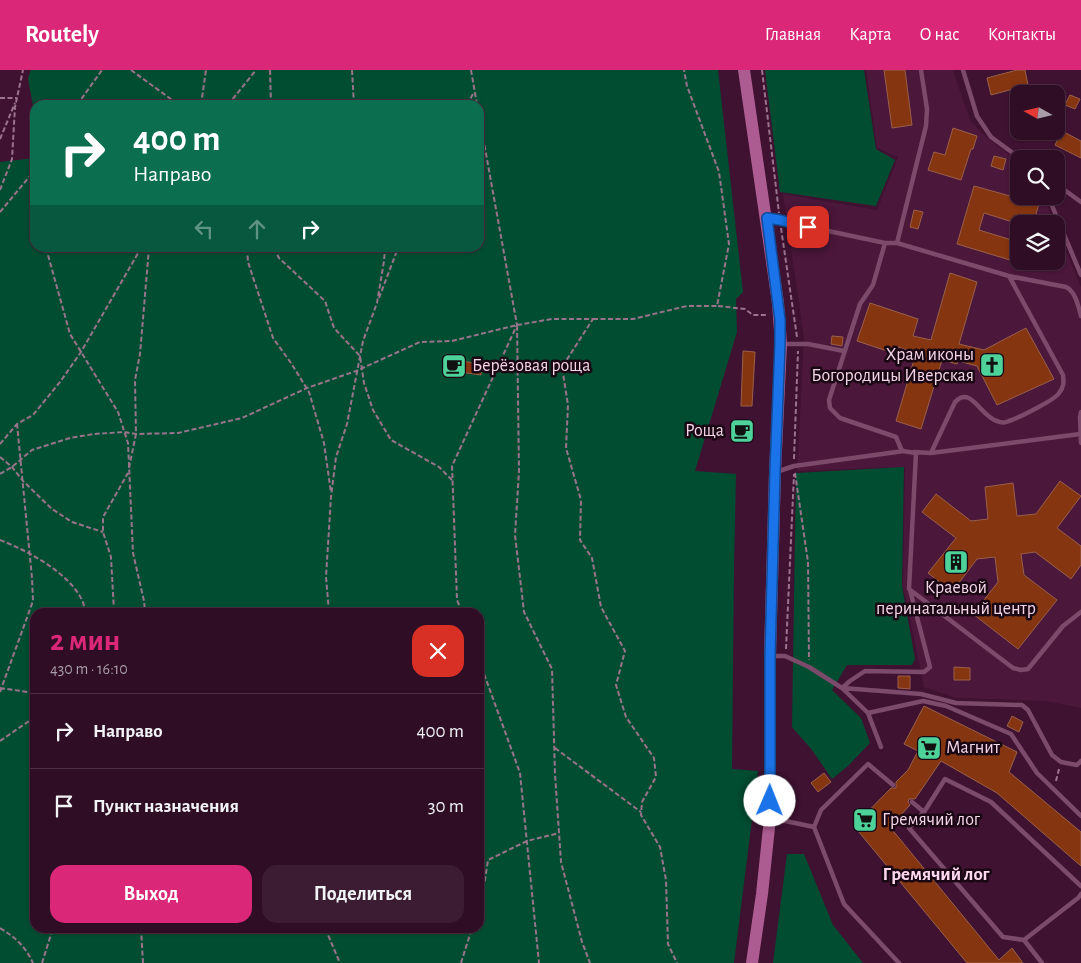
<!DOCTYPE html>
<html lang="ru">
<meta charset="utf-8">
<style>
:root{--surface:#2f0e25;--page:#3b1c32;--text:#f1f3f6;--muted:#a79ca7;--line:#4a2e42;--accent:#db2777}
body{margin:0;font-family:"Alegreya Sans",sans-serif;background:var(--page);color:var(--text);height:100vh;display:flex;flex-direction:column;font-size:19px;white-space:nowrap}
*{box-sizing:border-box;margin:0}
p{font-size:16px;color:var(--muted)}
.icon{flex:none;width:28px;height:28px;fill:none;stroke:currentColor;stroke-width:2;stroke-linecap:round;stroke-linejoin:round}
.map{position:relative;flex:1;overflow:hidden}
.sheet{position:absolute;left:30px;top:538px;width:454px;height:325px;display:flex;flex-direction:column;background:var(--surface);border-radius:15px;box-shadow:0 1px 4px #0004,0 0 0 1px var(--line)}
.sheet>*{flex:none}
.top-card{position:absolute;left:30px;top:30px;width:454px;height:152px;border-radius:15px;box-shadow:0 1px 4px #0004,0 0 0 1px var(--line);background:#0b6e4f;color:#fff;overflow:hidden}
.needle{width:32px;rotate:278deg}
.fabs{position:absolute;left:1010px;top:15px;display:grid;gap:10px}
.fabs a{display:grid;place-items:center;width:55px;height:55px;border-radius:10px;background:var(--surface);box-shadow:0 1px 4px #0004,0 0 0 1px var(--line);font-size:25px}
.pin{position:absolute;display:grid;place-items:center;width:42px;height:42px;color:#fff;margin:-21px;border-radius:10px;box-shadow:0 2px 8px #0006}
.me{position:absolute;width:55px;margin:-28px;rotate:1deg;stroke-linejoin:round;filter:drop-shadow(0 0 4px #0008)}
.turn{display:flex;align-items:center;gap:18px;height:105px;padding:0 20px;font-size:22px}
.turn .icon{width:65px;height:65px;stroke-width:2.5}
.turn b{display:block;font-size:35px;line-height:42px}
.lanes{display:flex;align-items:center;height:48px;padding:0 20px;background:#0003;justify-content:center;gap:25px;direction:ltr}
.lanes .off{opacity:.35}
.round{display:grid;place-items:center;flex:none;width:52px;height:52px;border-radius:15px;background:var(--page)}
.summary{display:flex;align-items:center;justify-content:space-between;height:85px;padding:0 20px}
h1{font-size:30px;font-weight:600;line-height:38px;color:var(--accent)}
.action{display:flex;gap:10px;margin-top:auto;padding:10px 20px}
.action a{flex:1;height:58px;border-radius:15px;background:var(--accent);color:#fff;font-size:20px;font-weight:600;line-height:58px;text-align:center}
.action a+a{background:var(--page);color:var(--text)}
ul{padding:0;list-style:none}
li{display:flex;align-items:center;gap:15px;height:75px;padding:0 20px;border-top:1px solid var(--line)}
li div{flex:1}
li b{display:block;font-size:19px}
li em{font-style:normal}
header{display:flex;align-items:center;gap:30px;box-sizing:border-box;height:70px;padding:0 25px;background:var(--accent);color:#fff}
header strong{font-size:24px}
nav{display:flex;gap:28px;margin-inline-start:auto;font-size:18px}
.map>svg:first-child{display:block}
.built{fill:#4b173b}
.green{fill:#004d32;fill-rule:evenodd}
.building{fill:#853510;stroke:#99604a}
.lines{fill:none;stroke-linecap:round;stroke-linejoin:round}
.path{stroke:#99748c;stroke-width:2;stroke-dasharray:5 2.5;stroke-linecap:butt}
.lane{stroke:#7c4a6a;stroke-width:4.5}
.secondary{stroke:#ac5c91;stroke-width:12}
.route-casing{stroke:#114b97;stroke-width:12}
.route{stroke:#1a73e8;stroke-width:9}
.labels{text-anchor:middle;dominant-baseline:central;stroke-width:5;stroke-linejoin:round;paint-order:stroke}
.poi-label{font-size:18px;fill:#f4d6e8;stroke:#1a0714;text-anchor:start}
.neighbourhood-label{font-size:19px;font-weight:bold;fill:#fdd8ee;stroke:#1a0714}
</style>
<header>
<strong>Routely</strong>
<nav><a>Главная</a><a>Карта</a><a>О нас</a><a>Контакты</a></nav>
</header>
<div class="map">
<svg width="1081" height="893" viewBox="0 0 1081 893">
<rect width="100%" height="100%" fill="#3f1231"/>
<!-- built -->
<path class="built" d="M866,0H953L970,50L987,68L1019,92V126H1043L1055,154H1019V191H1056V157L1081,217V638L1046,631L956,628L924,617L903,516L905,397L797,401L804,267L783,124L877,140L898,87L877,78Z"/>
<!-- green -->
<path class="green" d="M31,0H718L743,222L736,229L737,262L695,401L736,404L734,497L732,699L758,701L734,893H0V92L35,88V178H479V35H35V47L28,8ZM35,542H479V858H35Z
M765,0H864L876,79L895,90L876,136L780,122Z
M904,397L902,516L915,589L912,595H847L832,620L861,648L870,673L848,696L832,709L812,680L792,657L796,403Z
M787,784H804L833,855L863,893H773Z"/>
<!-- building -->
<path class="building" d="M884,0H905L912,55L892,58Z
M1017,0H1025L1028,15L991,25L987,8Z
M1070,25L1080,29L1075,39L1065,35Z
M953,58L977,66L973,79H971L961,110L928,100L934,82L945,85Z
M1062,61L1081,71V88L1055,75Z
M994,86L1006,89L1003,100L991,96Z
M974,116L1039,134L1033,154H1019L984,143L979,160L1015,171L1010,190L957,174Z
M914,140L923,142L918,159L910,157Z
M950,203L977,212L959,274L984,280L1026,258L1054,309L997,335L977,296L958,291L957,294L942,290L921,359L896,351L916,283L895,276L893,283L857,271L870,233L918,249L913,266L931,270Z
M832,266L843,267L842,276L831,274Z
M743,281L755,282L752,336H741Z
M447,289L482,294L481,305L446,300Z
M1060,411L1081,426L1057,458L1081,476V495L1071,509L1035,482L1021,484L1024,505L1057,530L1018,579L973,544L998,512L995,487L977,489L952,522L928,503L956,468L922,442L936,424L971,451L988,449L985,417L1013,413L1017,446L1036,444Z
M954,597L970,598V610H954Z
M898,606H910V619L898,618Z
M924,636L1017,682L1009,702L1081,762V796L997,723L941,691L915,729H909L908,732L910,735L890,757L999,890L1012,878L1023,893H967L854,756L891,718H896V712L908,700L918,681L904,674Z
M1012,646L1023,652L1019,662L1007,656Z
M824,703L831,712L818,722L811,713Z"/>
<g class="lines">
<!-- path -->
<path class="path" d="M131,0L179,35
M270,0L271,35
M352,0L354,35
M471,0L477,35
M762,0L779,143
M0,28H17
M77,35L102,0
M201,35L206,0
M228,35L256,0
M467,35L474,22
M0,69L15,33
M0,120L12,89L15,37L23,0
M0,142L35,100
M781,158L797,267
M46,178L70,264L118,342L128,373L133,483L144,531L145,542
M247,178L248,192L273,268L291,293L309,322L324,373L331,423
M274,178L279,188L325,231L334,258L360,286L364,313L373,340L391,370L439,397L452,410
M379,228L398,178
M718,236L745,239L753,245H767
M593,249H633L687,236H717L729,174L719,102L687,16L684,0
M517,255L552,249H593L562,297L568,335L566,378L581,430L580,470L592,488L601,537L625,581L616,615L626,647L654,688L656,707L642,732L641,745L660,777L666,810L668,874L677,893
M0,374L17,354L33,345L60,312L81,282L141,178
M0,387L12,397L23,411L52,439L72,452L103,462
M794,389L798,281
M129,398L136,364L135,310L140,284L149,178
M795,403L808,492L809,590
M0,404L12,397L32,380L70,368L94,364L124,362L136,364L178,363L242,348L307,318L356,301L420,272L452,271L517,255L519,401L515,465L524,542L552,599L555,704L561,792L582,872L590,893
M0,470C28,481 66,501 81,528C84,532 84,538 85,542
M114,542L111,487L103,462V447L128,403
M329,542L326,507L331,427L336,387L347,354L363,271L377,233L384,191L385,178
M462,542L457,530L452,396L517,255L479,45
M786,579L794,404
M479,590L520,703L539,893
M0,618L35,623
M0,622L33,531L32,508L17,354
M0,671L35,647
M555,678L641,742
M1056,711L1059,699
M479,833L485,810L488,790L527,771L559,763
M0,858C16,868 25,876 33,893
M141,858L143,893
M328,858V865L340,893
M42,893L53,858
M461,893L472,858"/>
<!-- lane -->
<path class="lane" d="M963,0L977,46L991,67L1021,89
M1036,89H1040
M1056,111L1059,116L1081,132
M1048,126L1081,205
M767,148L885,173
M897,173L926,56L927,39L921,0
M1009,206L1066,217C1076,222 1078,236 1081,246
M783,274H808L844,281
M1081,342L1080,347L1081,373
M914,382L931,383L1080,364
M916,383L902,381L896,367L840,348L830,338L829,330L860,234L873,215L885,173H897L1009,206L1063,305C1064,312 1064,317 1059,323C1055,330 1018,348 1009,351C1005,353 1001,353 997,351C980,346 971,315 955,332L931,383
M916,383L909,519L1013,598L1021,600L1028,599L1063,556L1081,542
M776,402L794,396L904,381
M772,586H785L809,597L842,618L868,643L881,677
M842,618L921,624L956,633L1022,635L1028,640L1052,685L1061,692L1077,695L1081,691
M842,618L850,611L865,601L924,602L930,597L910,520
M868,643L923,631L946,636L1011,664L1037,703L1081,746
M912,732L924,742
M771,748L814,757L844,834L899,893
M814,757L821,740L868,694L893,715
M1024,870L1078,828L1081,824
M1042,893L1024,870L1003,867L909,758L924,742L945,709L991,732L1081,816"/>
<!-- secondary -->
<path class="secondary" d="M744,0L778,233L781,274L775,402L770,586V748L762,824L752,893"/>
</g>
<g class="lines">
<defs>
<path id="route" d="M770,731V586L775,402L780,274V250L767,148L780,150L808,157"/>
</defs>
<!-- route casing -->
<use href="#route" class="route-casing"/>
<!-- route -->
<use href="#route" class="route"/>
</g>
<!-- icons -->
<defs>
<symbol id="church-square" viewBox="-11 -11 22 22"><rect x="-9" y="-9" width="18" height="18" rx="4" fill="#4dd39a" stroke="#1a0714"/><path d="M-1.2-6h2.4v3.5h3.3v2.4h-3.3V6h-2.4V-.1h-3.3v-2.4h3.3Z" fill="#111"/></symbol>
<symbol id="cafe-square" viewBox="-11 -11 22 22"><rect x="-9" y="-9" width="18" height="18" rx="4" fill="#4dd39a" stroke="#1a0714"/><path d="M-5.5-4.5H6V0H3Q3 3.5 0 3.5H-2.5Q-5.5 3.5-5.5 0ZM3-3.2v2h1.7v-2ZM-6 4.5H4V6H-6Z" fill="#111"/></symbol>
<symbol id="building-square" viewBox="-11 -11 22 22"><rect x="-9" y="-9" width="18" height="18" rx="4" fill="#4dd39a" stroke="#1a0714"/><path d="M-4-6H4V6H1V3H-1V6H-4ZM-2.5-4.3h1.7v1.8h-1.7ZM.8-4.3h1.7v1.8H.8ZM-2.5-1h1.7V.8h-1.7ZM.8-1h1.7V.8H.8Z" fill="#111"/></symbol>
<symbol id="supermarket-square" viewBox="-11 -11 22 22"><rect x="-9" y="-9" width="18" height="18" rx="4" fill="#4dd39a" stroke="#1a0714"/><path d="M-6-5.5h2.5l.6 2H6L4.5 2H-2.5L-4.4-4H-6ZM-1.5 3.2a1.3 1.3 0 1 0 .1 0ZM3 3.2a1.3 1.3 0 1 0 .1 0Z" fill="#111"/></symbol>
</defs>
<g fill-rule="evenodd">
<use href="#church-square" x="978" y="281" width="28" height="28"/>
<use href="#cafe-square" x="440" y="282" width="28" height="28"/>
<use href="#cafe-square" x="728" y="347" width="28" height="28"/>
<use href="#building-square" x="942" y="478" width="28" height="28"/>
<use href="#supermarket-square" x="915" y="664" width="28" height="28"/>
<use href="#supermarket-square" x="851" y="736" width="28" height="28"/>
</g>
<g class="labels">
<!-- poi labels -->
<g class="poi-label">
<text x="974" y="285" text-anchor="end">Храм иконы<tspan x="974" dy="21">Богородицы Иверская</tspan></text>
<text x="472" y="296">Берёзовая роща</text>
<text x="724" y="361" text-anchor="end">Роща</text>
<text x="956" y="518" text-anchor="middle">Краевой<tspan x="956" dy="21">перинатальный центр</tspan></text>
<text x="946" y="678">Магнит</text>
<text x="882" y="750">Гремячий лог</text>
</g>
<!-- neighbourhood labels -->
<g class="neighbourhood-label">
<text x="936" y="804">Гремячий лог</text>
</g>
</g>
</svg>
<div class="fabs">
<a><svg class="needle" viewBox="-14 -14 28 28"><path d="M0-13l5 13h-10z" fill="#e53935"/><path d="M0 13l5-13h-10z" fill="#a79ca7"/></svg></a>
<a><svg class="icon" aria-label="search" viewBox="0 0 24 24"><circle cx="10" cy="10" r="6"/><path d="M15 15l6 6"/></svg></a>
<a><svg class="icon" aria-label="layers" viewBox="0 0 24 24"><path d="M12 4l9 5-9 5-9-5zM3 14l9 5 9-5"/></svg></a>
</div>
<div class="pin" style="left:808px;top:157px;background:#d93025"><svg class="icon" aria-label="arrive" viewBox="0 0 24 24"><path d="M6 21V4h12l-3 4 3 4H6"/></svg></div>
<svg class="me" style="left:770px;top:731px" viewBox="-20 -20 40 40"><circle r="19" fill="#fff"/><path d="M0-13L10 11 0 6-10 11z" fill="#1a73e8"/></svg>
<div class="top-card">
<div class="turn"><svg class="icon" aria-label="right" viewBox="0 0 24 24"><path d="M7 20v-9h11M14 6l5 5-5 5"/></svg><div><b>400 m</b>Направо</div></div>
<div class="lanes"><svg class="icon off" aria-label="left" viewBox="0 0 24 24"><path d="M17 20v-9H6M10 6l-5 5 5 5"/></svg><svg class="icon off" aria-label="ahead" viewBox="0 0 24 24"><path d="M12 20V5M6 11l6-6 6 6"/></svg><svg class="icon" aria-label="right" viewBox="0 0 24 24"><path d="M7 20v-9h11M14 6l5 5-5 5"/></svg></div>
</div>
<section class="sheet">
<div class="summary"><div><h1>2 мин</h1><p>430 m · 16:10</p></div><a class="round" style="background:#d93025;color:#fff"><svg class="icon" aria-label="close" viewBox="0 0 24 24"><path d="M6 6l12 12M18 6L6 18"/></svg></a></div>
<ul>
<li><svg class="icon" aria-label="right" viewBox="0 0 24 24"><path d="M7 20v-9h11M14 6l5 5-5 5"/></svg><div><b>Направо</b></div><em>400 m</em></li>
<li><svg class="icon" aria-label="arrive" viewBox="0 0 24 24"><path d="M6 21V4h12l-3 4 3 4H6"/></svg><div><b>Пункт назначения</b></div><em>30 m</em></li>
</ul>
<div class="action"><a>Выход</a><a>Поделиться</a></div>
</section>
</div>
